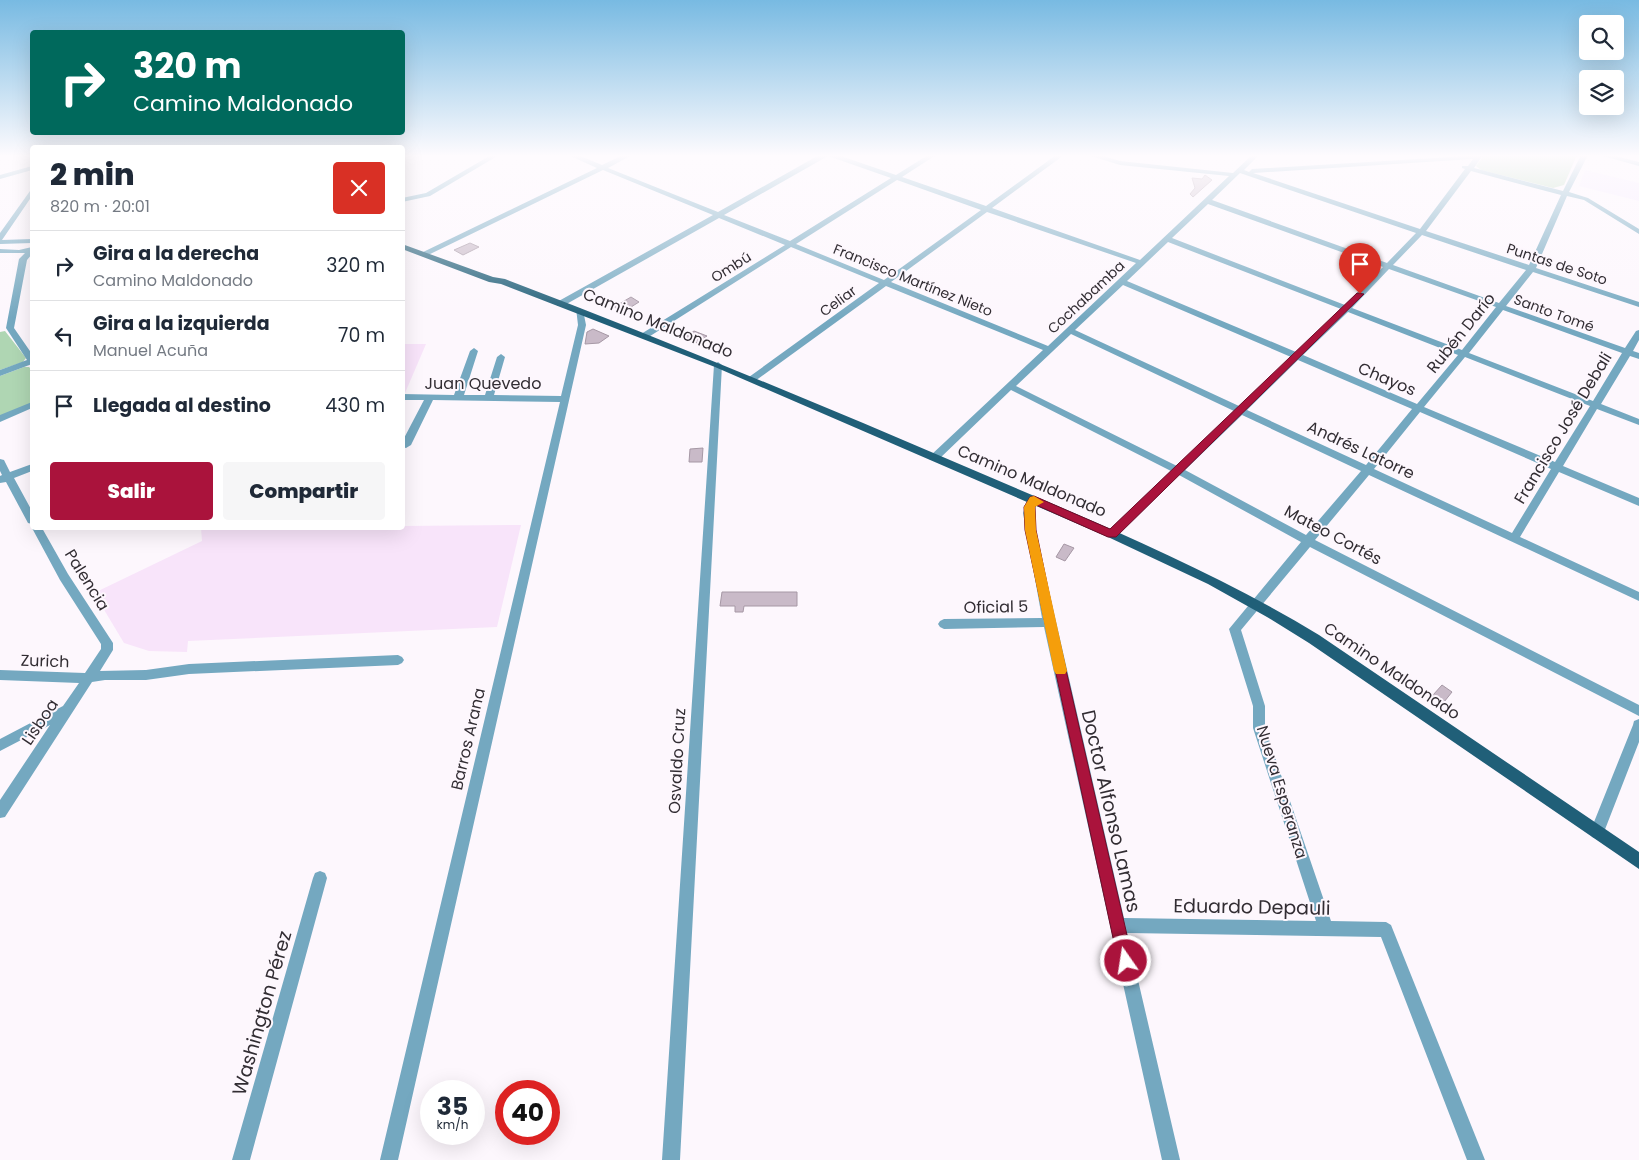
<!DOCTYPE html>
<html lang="es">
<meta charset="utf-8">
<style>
:root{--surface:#fff;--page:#f6f6f7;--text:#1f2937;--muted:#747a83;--line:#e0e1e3;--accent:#aa133c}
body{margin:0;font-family:Poppins,sans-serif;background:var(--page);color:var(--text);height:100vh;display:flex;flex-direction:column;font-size:19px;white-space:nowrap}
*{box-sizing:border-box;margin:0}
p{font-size:16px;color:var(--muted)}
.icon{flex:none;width:28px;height:28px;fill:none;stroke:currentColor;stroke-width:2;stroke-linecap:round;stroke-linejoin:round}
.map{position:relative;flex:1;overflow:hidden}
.drawer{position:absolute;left:30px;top:145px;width:375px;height:385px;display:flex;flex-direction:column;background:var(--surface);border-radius:5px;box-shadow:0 5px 20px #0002}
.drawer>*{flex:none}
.hud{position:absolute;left:30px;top:30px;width:375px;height:105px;border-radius:5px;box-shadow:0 5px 20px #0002;background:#00695c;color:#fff;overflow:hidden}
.tools{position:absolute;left:1579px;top:15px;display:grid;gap:10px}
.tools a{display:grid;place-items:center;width:45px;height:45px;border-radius:5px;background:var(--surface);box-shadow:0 5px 20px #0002;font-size:25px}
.speed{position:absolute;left:420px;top:1080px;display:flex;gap:10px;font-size:25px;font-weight:700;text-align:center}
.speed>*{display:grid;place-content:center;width:65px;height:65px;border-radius:50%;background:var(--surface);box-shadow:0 5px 20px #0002;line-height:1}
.speed small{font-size:12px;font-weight:400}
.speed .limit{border:8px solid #d22;background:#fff;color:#111}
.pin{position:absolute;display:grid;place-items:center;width:42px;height:42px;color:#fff;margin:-51px -21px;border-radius:50% 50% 50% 0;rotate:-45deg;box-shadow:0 0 5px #0007}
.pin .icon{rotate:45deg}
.me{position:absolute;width:55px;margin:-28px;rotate:347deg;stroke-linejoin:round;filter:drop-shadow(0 0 4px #0008)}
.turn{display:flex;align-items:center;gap:18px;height:105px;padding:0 20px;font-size:22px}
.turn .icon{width:65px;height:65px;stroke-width:2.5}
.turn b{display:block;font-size:35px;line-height:42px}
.round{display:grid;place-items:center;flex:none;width:52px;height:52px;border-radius:5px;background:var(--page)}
.head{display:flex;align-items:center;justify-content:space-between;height:85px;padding:0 20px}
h1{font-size:30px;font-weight:800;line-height:38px}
.action{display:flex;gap:10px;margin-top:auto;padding:10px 20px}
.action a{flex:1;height:58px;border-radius:5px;background:var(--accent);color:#fff;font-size:20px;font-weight:800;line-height:58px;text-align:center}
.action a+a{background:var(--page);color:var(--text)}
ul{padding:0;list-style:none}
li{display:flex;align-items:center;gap:15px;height:70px;padding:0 20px;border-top:1px solid var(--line)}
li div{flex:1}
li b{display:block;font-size:19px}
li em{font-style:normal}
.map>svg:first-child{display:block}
.built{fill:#f8e4fa}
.education{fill:#f5eaff}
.green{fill:#afd6b3}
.building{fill:#c9bac8;stroke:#a698a5}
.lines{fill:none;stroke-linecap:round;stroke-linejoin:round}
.minor{fill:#74a8c0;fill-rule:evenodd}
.major{fill:#205f78;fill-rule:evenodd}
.route{fill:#aa133c;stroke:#6e0c27}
.slow{fill:#f59e0b}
.labels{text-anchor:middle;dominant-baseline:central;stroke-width:4;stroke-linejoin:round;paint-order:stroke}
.far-street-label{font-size:14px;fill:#322d33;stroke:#fdf7fd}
.street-label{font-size:16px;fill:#322d33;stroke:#fdf7fd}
.near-street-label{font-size:19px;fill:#322d33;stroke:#fdf7fd}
</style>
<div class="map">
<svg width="1639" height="1160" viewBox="0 0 1639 1160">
<rect width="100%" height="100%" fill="#fdf7fd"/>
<!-- built -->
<path class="built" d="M403,344H426L405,393H403Z
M521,525L497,627L188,641L187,652L149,651L124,643L94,593L202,541L201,528H402L403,526Z"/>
<!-- education -->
<path class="education" d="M1585,170L1639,183V201L1579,186Z"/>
<!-- green -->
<path class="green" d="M1484,155H1577L1564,185L1553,188L1481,170L1476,166Z
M5,331L26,358L23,362L0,370V332Z
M24,367H29L32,370V404L0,417V376Z"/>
<!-- building -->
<path class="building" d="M1205,175L1212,180L1193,197L1190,194L1195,188L1192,178L1202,179Z
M470,243L479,247L463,255L454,250Z
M631,297L639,302L623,312L614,307Z
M593,329L609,336L599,343L585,344L587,332Z
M694,331L707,336L697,343L685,337Z
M703,448L702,462H689L690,449Z
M1064,544L1074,548L1065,561L1056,557Z
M722,592H797V606H744L743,612H735V606H720Z
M1442,685L1452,692L1444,702L1433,695Z"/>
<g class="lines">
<!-- minor -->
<path class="minor" d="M491,155H499L430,196L402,202V198L426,193Z
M568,155H578L602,165L623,155H632L608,168L718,212L819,155H838L896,175L928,155H936L902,177L986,206L1056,155H1064L992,208L1140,260L1229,176L1120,165L1088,155H1100L1120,161L1233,173L1252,155H1259L1244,170L1249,172L1252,169L1483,155L1474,168L1563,191L1581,155H1588L1569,192L1588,198L1639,229V234L1584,200L1567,196L1536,268L1639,302V307L1533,272L1506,306L1625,348L1636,331L1639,330V340L1633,351L1639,353V359L1630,356L1601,404L1639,419V425L1597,409L1563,466L1639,498V506L1559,472L1520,537L1639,592V601L1369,475L1315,540L1639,705V716L1310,547L1241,630L1265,706V728L1331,921L1386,922L1391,925L1485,1160H1467L1381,937L1127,933L1180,1160H1162L1044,627L944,629L940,627L938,624L940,621L944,619L1042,618L1023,513L1029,497H1037L1038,500L1033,513L1035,530L1124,918L1316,921L1253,728V706L1229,629L1301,542L1179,475L1116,537H1108L1107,534L1108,531L1171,471L1011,390L938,460H930L929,458L930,456L1043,350L886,286L755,381H749V377L879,283L791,247L647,338H641V334L785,245L719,218L563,306H557V302L713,215L603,170L426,256L419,254L597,168ZM828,156L891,178L790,241L724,215ZM1473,159L1468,166H1462V168L1465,169L1420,229L1253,173ZM1471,171L1561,195L1529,265L1426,231ZM1240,173L1416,233L1387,263L1212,200ZM897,180L981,210L884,280L796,244ZM1208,204L1383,267L1345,305L1172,238ZM987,212L1136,263L1048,346L891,282ZM1422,235L1526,270L1499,303L1393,265ZM1168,242L1341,309L1296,352L1127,281ZM1389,269L1496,307L1462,350L1352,308ZM1123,285L1291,357L1239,406L1075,330ZM1503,310L1622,353L1593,401L1469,353ZM1348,312L1458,355L1417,404L1303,355ZM1071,334L1234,411L1177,466L1016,386ZM1465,357L1590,406L1555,462L1424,407ZM1298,360L1412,409L1366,465L1247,410ZM1420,412L1551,469L1512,533L1374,469ZM1242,415L1361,471L1306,535L1185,470Z
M1599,155H1612L1639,162V166Z
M32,166V170L0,179V175Z
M32,190V196L2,240L32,239V243L0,244V233L30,191Z
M32,247V254L27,260L14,328L32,354V364L0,376V370L27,360L6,328L19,259L25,253H0V249L19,250Z
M576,308H579L583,310L586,325L398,1160H380L560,402L433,400L411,445L406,448L402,447V442L424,400H402V394L454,395L470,351L474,348L478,351L464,395H485L497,357L501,354L505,357L494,395L561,396L578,325Z
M718,362L722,365L680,1160H662L714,365Z
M32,402V408L0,422V415Z
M0,459L4,460L10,472L32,464V471L14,478L32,511V524L28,523L6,482L0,483V476L2,475L0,471Z
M32,527L42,528L68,574L113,643V650L100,671L146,670L189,664L398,655L402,657L404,660L402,663L398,665L189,674L146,680H105L92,682L5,817L0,818V800L50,725L0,751V739L63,706L79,683L0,680V670L85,673L101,649V644L60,580L32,528Z
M1639,719V742L1604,832L1602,837L1597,839L1592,837L1590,832L1633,725L1634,721Z
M320,871L325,873L327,878L250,1160H232L313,878L315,873Z"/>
<!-- major -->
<path class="major" d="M402,244L493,277L505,279C660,338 812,401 964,466C1085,518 1207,567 1319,635L1639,852V869L1309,643L1267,617L1208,584L1108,537L715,367L501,284L489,282L402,249Z"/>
</g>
<!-- sky -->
<linearGradient id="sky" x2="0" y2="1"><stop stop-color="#78bae2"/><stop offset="0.49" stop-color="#fefbfe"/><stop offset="1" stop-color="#fefbfe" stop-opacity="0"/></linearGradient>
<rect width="1639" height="318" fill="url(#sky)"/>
<!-- route -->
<path class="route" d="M1357,293L1364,294L1116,537H1108L1036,505L1035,507L1036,530L1055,622L1133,961L1131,966L1126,969L1120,966L1118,961L1025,530L1024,507L1030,497L1034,496L1110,529Z"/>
<!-- slow -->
<path class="slow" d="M1034,496L1044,502L1035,507L1036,530L1067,671L1065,674H1056L1054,671L1025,530L1024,507L1030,497Z"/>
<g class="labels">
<!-- far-street labels -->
<g class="far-street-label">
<text transform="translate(1557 264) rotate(18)">Puntas de Soto</text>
<text transform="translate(731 267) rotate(-32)">Ombú</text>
<text transform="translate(913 280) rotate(22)">Francisco Martínez Nieto</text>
<text transform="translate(1086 297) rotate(-43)">Cochabamba</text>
<text transform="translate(838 301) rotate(-36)">Celiar</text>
<text transform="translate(1554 313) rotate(20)">Santo Tomé</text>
</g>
<!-- street labels -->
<g class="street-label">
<text transform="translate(658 323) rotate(22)">Camino Maldonado</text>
<text transform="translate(1461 333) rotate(-51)">Rubén Darío</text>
<text transform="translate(1387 379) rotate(23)">Chayos</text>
<text x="483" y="383">Juan Quevedo</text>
<text transform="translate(1563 428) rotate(-59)">Francisco José Debali</text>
<text transform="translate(1361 450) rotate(25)">Andrés Latorre</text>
<text transform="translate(1032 481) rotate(23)">Camino Maldonado</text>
<text transform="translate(1333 535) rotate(28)">Mateo Cortés</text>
<text transform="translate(87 580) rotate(58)">Palencia</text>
<text transform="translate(996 607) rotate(-1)">Oficial 5</text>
<text transform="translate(45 661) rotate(2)">Zurich</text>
<text transform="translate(1392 671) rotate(34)">Camino Maldonado</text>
<text transform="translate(40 722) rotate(-56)">Lisboa</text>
<text transform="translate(468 739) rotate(-77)">Barros Arana</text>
<text transform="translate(677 761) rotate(-87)">Osvaldo Cruz</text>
<text transform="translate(1282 792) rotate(73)">Nueva Esperanza</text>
</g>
<!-- near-street labels -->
<g class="near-street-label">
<text transform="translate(1111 811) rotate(77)">Doctor Alfonso Lamas</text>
<text transform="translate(1252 907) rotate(1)">Eduardo Depauli</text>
<text transform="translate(262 1013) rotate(-74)">Washington Pérez</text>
</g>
</g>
</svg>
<div class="tools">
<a><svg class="icon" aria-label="search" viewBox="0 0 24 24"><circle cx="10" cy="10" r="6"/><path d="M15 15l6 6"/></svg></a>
<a><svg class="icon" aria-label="layers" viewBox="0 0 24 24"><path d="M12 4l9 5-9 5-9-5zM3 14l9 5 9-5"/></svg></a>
</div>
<div class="speed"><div>35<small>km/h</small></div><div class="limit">40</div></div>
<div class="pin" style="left:1360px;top:294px;background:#d93025"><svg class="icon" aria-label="arrive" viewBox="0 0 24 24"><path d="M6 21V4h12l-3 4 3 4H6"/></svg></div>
<svg class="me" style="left:1126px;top:961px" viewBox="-20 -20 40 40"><circle r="17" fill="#aa133c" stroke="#fff" stroke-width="3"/><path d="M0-11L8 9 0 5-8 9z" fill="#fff"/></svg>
<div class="hud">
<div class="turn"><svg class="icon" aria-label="right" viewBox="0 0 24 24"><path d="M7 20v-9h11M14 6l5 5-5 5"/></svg><div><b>320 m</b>Camino Maldonado</div></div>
</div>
<section class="drawer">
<div class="head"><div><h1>2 min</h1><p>820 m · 20:01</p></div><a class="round" style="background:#d93025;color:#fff"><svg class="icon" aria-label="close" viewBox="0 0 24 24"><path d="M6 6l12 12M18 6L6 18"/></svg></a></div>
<ul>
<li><svg class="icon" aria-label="right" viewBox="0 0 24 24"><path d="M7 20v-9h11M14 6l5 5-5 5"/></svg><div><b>Gira a la derecha</b><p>Camino Maldonado</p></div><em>320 m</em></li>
<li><svg class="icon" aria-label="left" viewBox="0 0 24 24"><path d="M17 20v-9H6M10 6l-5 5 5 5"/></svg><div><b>Gira a la izquierda</b><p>Manuel Acuña</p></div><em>70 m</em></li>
<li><svg class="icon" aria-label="arrive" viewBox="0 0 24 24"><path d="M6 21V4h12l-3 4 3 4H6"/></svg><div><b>Llegada al destino</b></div><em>430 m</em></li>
</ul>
<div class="action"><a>Salir</a><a>Compartir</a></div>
</section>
</div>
